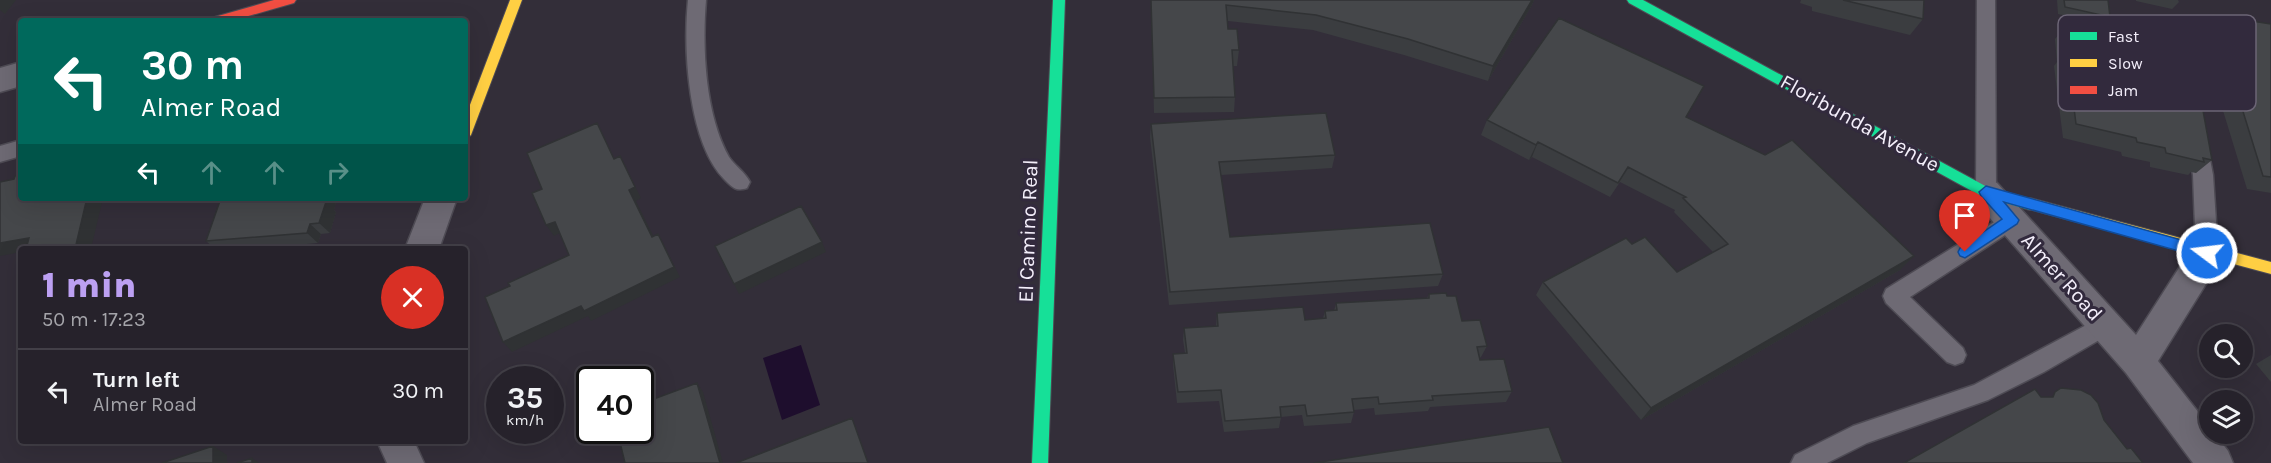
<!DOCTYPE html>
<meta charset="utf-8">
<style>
:root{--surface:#26222b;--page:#322f37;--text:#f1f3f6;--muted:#a4a4a9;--line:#423f47;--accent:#bca0f2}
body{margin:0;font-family:Karla,sans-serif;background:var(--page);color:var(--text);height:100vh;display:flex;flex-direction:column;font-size:22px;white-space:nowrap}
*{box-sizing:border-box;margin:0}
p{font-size:20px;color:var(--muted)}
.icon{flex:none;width:33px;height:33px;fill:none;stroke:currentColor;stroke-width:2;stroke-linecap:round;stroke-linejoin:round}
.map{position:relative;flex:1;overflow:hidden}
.drawer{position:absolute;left:18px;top:246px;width:450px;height:198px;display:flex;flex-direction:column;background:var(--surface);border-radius:6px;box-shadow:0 6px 24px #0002,0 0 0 2px var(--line)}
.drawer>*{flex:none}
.hud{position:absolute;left:18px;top:18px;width:450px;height:183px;border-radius:6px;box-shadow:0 6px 24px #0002,0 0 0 2px var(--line);background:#00695c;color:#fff;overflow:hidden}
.fabs{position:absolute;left:2199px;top:324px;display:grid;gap:12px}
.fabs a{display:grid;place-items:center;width:54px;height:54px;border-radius:50%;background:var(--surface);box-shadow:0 6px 24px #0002,0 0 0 2px var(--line);font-size:30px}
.speed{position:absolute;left:486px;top:366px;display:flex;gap:12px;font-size:30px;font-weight:700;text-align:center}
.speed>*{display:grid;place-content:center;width:78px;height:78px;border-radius:50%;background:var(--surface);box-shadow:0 6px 24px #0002,0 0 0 2px var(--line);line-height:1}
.speed small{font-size:15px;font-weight:400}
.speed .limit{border:3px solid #111;border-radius:9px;background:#fff;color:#111}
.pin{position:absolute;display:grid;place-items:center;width:51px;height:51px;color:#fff;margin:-62px -26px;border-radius:50% 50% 50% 0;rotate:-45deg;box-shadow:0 0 6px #0007}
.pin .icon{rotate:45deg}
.me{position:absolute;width:66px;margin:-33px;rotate:285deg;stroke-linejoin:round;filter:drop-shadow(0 0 4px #0008)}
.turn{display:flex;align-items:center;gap:21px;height:126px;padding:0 24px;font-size:27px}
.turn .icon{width:78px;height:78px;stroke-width:2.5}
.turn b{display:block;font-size:42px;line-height:51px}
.lanes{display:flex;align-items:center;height:57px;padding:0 24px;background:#0003;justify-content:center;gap:30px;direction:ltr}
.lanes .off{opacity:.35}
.round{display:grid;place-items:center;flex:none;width:63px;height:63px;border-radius:32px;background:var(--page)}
.head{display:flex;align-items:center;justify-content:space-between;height:102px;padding:0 24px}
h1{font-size:36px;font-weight:800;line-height:45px;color:var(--accent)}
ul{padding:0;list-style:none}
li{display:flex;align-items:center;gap:18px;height:84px;padding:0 24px;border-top:2px solid var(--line)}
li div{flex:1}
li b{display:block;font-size:22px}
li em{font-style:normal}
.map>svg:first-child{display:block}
.water{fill:#1e0e2d}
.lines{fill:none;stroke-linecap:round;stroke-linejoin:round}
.lane-casing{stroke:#4e4b54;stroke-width:3}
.street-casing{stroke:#4e4b54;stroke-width:3}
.fast-casing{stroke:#4e4b54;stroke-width:2}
.slow-casing{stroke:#4e4b54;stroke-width:2}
.jam-casing{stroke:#4e4b54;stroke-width:2}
.lane{fill:#6e6a74;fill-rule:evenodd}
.street{fill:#6e6a74;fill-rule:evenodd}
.fast{fill:#16e098;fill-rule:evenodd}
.slow{fill:#ffcf43;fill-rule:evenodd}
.jam{fill:#f24e42;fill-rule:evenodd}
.wall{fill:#3b3d40}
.shaded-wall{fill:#303234}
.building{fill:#45474a;stroke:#303234;stroke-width:1.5}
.route{fill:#1a73e8;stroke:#114b97;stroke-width:1.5}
.labels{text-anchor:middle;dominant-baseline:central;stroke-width:6;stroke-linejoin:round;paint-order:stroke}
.street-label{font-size:21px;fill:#f4effb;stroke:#322a3d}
.key{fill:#322a3d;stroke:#6c6576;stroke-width:1.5}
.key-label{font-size:16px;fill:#f4effb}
</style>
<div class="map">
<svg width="2271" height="463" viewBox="0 0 2271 463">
<rect width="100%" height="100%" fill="#332e39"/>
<!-- water -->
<path class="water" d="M801,345L820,405L782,420L763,358Z"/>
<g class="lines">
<defs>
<path id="lane" d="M688,0H706C702,47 705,114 729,157C735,166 745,172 750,182L747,188C736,192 732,187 724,179C688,142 683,49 688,0Z
M1977,0H1995L1996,192L1993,198L1986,200L1979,198L1976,192Z
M2161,21L2168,23L2170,28L2200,106L2213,175L2218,253L2215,259L2207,262L2199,259L2196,253L2193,175L2180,106L2152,28L2154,23Z
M21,140V156L0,162V146Z
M2012,211L2019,214L2022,220L2019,226L1910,297L1963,348L1966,355L1963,362L1955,365L1947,362L1886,303L1883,296L1886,289Z
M2105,315L2113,318L2116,325L2113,332L2044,372L1988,400L1867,443L1827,463H1791L1795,455L1853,426L1974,385Z"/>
<path id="street" d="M21,62V86L0,92V68Z
M1986,179L1997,183L2136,335L2195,243L2207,239L2219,243L2224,253L2219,263L2158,361L2210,427V434H2215L2228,451L2233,463H2193L2126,373L1975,201L1970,192L1975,183Z
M425,198H457L439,249H405Z
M377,441H414L424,463H387Z"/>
<path id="fast" d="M1053,0H1065L1048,463H1032Z
M1627,0H1643L1989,188L2035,200L2037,204L2035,208L2030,210L1981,196L1629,3Z"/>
<path id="slow" d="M510,0H522L471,135L465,140V118Z
M2030,198L2271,262V274L2025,208L2023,204L2025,200Z"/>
<path id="jam" d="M274,0H296L294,3L231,21H209L211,18Z"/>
</defs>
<!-- lane casing -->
<use href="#lane" class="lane-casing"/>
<!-- street casing -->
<use href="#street" class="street-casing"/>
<!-- fast casing -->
<use href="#fast" class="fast-casing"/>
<!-- slow casing -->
<use href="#slow" class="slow-casing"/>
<!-- jam casing -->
<use href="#jam" class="jam-casing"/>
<!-- lane -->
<use href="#lane" class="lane"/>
<!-- street -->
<use href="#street" class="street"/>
<!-- fast -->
<use href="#fast" class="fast"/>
<!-- slow -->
<use href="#slow" class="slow"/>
<!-- jam -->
<use href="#jam" class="jam"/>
</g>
<!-- wall -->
<path class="wall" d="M1151,0H1534L1532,5L1488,81L1404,55L1313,30L1228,21V29L1239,50L1237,66H1233L1235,97L1234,112L1154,113Z
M1801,0H1924L1923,19L1910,35L1812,11V7L1800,3Z
M2057,0H2108L2110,17L2104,24L2058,14Z
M2136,0H2178L2179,2L2172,9L2136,1Z
M2213,15L2271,24V193L2247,189L2198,29Z
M2073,18L2136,80L2158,84L2161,82L2212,160L2196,173L2191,172L2188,175L2150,167V162L2122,156L2121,152L2063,138L2054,66L2057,62L2055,39Z
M1686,117L1900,270L1641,420L1536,295L1543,282L1632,244L1677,272L1713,252L1674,212L1675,210L1620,182L1610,197L1532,157L1529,160L1481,135L1487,120Z
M1151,124L1335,155L1332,168L1221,175L1230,237L1443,274L1438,286L1169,305L1150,137Z
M218,198H337L334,210L336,212L330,233L321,234L318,243L250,249H215L206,241L220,200Z
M1429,294L1462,321L1487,346L1481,357L1480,358V360L1512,391L1506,402L1430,407L1428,411L1375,415L1374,408L1354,410V412L1351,423L1304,426L1302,415L1281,417L1279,428L1224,432L1219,401L1177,403L1173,365V354L1185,353L1183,340L1184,328L1216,326L1217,313L1305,320L1323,318L1325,311H1334L1336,303L1427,298Z
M2271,355V382L2256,364Z"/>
<!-- shaded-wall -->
<path class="shaded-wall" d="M0,0H16L5,14L0,10Z
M1532,0H1534L1532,5L1488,81L1493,66Z
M1538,142L1532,157L1529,160L1536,145Z
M620,156L641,198L636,201L659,247L652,237L629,190Z
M87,198H103L91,249H75Z
M324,198H337L334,210L336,212L330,233L319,223Z
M555,222L562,232L554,236L546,225Z
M310,224L321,234L318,243L307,233Z
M658,234L664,245L680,277L591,321L588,316L512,352L503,342Z
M29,238L39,249H21V252L0,256V243Z
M822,242L826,252L739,294L734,284Z
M1914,256L1900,270L1641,420L1651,408Z
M697,383L703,392L723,463H720Z
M213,446L227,455V462L228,463H213Z
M252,458L259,463H252Z"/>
<!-- building -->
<path class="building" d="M1151,0H1532L1493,66L1408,39L1316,15L1226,5L1228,29H1237L1239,50H1232L1235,97L1154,98Z
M1843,0H1924L1923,19Z
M2064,0H2108L2110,17L2065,7Z
M2213,15L2271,24V177L2263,176Z
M1559,18L1704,86L1686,117L1765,155L1792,140L1914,256L1651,408L1543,282L1626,238L1632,244L1645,237L1677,272L1728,244L1683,198L1686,197L1628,167L1618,183L1538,142L1536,145L1487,120Z
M2073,18L2129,30L2136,80L2161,85V82L2187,88L2188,91L2200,94L2212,160L2203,158L2204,162L2166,153L2165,148L2137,142L2136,138L2076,124L2067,52L2071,53L2068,25L2075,26Z
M1326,113L1335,155L1219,162L1230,237L1430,223L1443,274L1170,292L1151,124Z
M597,123L614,159L620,156L635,187L629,190L652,237L658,234L674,267L584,311L581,306L503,342L485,297L510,286L508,283L569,255L555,222L546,225L532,193L542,189L527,153Z
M21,175V198H87L75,249H26L29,238L0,243V182L14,179L15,176Z
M221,198H324L323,202H326L319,223L310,224L307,233L206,241Z
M801,206L822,242L734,284L715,246Z
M1446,293L1447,296H1456L1462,321L1480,320L1487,346L1477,347L1480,360L1504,359L1512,391L1432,396L1433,400L1379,404L1378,397L1352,399L1354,412L1307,416L1305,405L1280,407L1281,417L1225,421L1221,390L1178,392L1173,354L1187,353L1184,328L1218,326L1217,313L1303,307L1305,320L1326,318L1325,311L1337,310L1336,303L1429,298V294Z
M697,383L720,463H625L617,430H640V404Z
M2061,388L2081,390L2091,395L2098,403L2104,420L2127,449L2131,448L2143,463H1904L2035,389L2041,397H2053L2055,392Z
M852,418L868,463H736Z
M1549,427L1563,463H1314Z
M213,446V463H162Z
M252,458V463H237Z"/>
<!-- route -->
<path class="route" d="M1986,186L2207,247L2212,249L2214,253L2212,257L2207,259L2004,202L2019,220L2017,224L1965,258L1960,256L1958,252L1960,248L2002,219L1981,196L1979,192Z"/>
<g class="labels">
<!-- street labels -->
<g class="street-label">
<text transform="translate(1860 123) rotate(29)">Floribunda Avenue</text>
<text transform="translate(1028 231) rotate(-88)">El Camino Real</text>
<text transform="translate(2062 277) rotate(48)">Almer Road</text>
</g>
</g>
<!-- legend -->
<rect x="2058" y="15" width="198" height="96" rx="9" class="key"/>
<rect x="2070" y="32" width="27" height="8" fill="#16e098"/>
<rect x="2070" y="59" width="27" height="8" fill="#ffcf43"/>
<rect x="2070" y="86" width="27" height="8" fill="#f24e42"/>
<g class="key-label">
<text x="2108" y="42">Fast</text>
<text x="2108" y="69">Slow</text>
<text x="2108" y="96">Jam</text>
</g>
</svg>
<div class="fabs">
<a><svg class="icon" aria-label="search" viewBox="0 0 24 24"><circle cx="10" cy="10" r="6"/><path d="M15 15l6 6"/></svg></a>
<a><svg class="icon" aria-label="layers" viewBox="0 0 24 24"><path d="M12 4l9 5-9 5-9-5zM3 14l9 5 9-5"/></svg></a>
</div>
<div class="speed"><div>35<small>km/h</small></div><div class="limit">40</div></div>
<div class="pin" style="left:1965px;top:252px;background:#d93025"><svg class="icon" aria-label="arrive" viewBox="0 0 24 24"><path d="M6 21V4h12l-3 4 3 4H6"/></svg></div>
<svg class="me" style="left:2207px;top:253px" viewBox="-20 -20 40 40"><circle r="17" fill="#1a73e8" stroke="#fff" stroke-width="3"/><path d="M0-11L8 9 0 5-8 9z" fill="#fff"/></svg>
<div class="hud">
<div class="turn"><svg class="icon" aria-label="left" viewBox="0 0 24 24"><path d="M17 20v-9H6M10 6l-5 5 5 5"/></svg><div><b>30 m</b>Almer Road</div></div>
<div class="lanes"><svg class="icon" aria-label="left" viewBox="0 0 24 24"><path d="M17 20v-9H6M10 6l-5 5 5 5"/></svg><svg class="icon off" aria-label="ahead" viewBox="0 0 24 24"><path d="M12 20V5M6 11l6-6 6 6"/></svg><svg class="icon off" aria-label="ahead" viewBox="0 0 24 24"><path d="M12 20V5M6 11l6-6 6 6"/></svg><svg class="icon off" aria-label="right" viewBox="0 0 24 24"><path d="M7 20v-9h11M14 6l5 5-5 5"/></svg></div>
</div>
<section class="drawer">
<div class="head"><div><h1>1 min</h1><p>50 m · 17:23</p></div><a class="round" style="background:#d93025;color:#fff"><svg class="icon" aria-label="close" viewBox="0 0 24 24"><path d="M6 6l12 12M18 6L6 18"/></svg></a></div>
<ul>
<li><svg class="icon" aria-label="left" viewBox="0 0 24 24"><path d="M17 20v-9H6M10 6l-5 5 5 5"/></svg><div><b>Turn left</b><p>Almer Road</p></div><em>30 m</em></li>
</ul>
</section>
</div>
